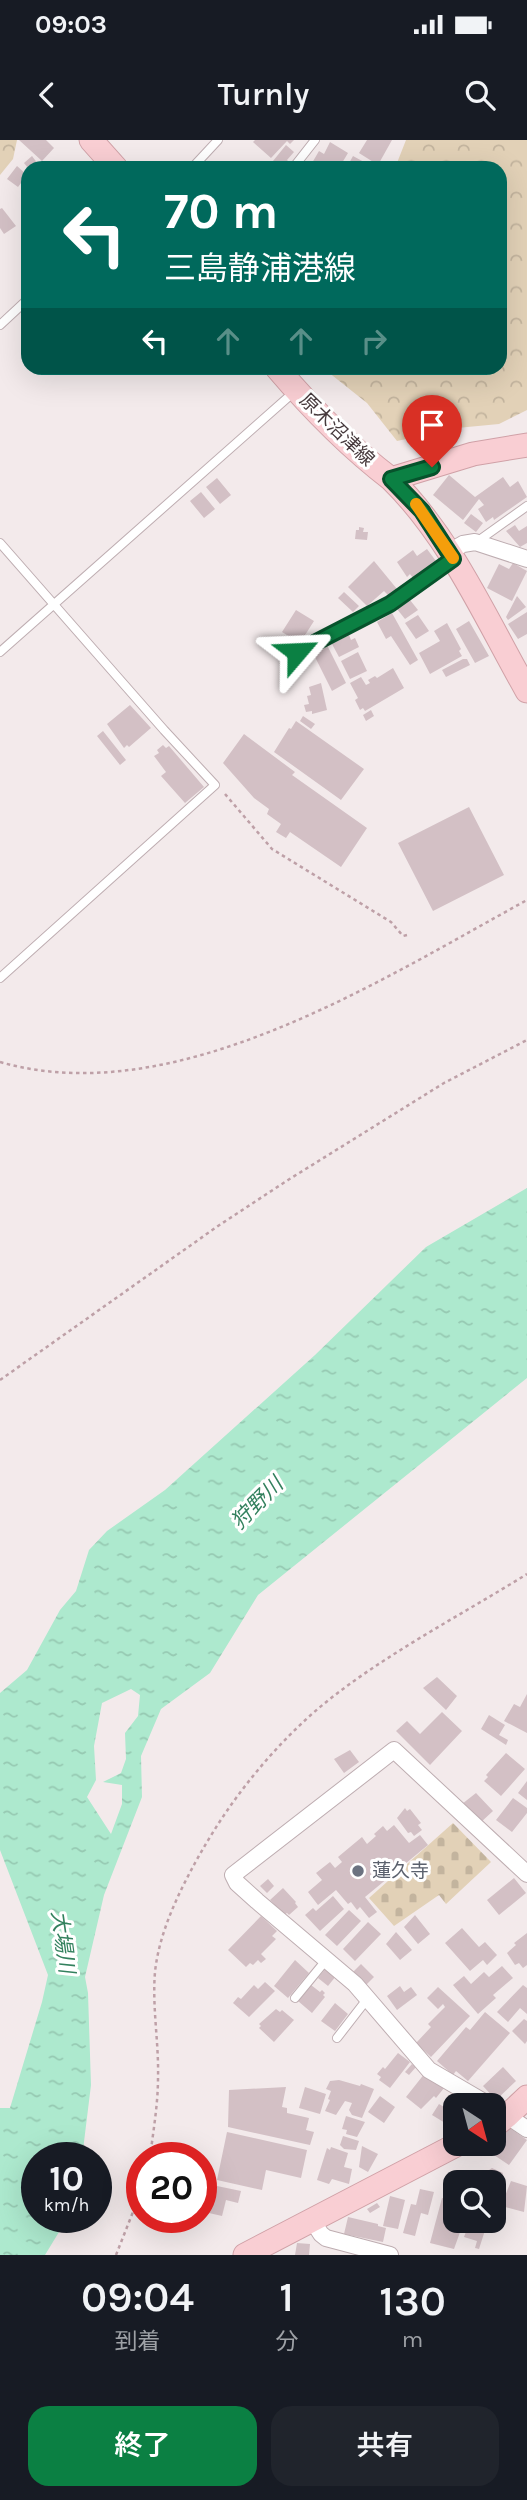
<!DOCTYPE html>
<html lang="ja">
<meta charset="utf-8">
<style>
:root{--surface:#171b24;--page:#20242c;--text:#f1f3f6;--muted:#9ea1a6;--accent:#0b8043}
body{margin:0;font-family:Karla,"Noto Sans JP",sans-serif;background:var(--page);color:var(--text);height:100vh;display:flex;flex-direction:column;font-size:26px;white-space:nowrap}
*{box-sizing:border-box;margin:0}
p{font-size:23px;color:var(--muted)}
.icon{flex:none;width:38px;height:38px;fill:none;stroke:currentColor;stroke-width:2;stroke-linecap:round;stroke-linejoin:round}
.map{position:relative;height:2115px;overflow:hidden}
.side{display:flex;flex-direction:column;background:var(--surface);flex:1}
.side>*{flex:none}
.guide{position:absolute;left:21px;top:21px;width:486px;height:214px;border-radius:21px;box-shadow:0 7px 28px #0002;background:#00695c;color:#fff;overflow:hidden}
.needle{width:46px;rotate:144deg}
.controls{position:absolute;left:443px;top:1953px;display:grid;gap:14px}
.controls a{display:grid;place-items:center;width:63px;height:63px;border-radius:14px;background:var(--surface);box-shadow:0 7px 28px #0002;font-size:35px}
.speed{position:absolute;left:21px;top:2002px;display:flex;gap:14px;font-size:35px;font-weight:700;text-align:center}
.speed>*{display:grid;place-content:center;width:91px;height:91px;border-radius:50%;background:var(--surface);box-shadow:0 7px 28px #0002;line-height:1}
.speed small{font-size:18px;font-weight:400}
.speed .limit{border:10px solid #d22;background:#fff;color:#111}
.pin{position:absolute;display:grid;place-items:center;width:60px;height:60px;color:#fff;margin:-72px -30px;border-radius:50% 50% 50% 0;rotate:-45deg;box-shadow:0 0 7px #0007}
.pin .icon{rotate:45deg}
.me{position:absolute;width:77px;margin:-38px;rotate:64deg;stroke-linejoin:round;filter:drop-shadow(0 0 5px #0008)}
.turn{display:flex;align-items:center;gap:24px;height:147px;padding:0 28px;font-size:32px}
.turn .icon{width:91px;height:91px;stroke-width:2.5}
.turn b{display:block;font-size:49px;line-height:60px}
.lanes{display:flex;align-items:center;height:66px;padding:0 28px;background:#0003;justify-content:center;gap:35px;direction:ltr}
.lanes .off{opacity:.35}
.eta{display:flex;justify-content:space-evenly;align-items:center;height:119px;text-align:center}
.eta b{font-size:42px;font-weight:600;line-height:49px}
.button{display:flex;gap:14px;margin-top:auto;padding:14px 28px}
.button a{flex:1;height:80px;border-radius:21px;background:var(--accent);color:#fff;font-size:28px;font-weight:600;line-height:80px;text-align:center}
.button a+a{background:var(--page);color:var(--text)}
.status{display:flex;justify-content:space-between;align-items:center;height:49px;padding:0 35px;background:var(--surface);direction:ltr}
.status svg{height:19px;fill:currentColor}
header{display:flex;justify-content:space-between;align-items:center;height:91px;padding:0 28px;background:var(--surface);font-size:32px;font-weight:600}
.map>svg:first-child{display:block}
.forest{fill:url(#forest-crowns)}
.cemetery{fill:url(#cemetery-stones)}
.water{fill:url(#water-ripples);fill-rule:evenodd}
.building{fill:#d3c0c5}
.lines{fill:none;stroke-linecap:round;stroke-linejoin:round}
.service-casing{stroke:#beadb1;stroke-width:10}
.minor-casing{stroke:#beadb1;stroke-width:18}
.secondary-casing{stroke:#d0a1a7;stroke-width:25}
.path{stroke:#bea0a7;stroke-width:2.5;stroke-dasharray:3.5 3.5;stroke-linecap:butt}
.service{stroke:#fff;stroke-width:8}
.minor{stroke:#fff;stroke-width:16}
.secondary{stroke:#f9ced3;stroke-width:23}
.route-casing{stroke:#07532c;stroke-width:18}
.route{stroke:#0b8043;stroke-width:12}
.slow{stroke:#f59e0b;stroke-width:12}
.worship-dot{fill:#6b7280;stroke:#fff;stroke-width:2.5}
.labels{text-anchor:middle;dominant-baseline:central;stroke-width:6;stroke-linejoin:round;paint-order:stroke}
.street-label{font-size:19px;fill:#46393c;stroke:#fff}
.worship-label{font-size:19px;fill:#5b616d;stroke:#fff;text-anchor:start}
.water-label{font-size:21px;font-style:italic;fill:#33815e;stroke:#fff}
</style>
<div class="status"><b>09:03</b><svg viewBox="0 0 49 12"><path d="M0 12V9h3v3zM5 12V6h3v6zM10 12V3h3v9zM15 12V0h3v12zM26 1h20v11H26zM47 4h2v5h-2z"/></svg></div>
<header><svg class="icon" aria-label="back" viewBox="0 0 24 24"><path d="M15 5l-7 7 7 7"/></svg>Turnly<svg class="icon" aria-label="search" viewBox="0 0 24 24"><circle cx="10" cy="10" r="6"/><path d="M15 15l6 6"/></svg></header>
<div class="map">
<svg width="527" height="2115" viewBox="0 0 527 2115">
<defs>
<pattern id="forest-crowns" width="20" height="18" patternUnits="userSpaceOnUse" patternTransform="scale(1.75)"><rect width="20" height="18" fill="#e2d1b7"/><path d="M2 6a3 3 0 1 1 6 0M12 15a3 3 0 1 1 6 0" fill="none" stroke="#c3b49e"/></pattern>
<pattern id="cemetery-stones" width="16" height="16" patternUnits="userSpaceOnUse" patternTransform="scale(1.75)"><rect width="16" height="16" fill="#e2d1b7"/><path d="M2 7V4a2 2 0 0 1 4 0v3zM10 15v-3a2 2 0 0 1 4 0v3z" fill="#c3b49e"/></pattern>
<pattern id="water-ripples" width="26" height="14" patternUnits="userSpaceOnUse" patternTransform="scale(1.75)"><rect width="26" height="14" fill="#ade9ce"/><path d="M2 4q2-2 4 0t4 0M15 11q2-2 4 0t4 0" fill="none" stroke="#96c9b2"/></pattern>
</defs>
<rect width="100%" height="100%" fill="#f3eaeb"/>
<!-- forest -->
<path class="forest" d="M0,0H17L13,19L0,35Z
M406,0H527V270L499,284L457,288L397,301L367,263L323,228H500V28H395Z"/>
<!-- cemetery -->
<path class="cemetery" d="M453,1683L491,1722L446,1764L439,1755L394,1786L369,1758Z"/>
<!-- water -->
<path class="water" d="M527,1048V1238L258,1455L210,1533L161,1569L141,1616L142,1657L104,1755L85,1837L88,1853L91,1945L82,2018H37V2077H64L59,2092L45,2115H0V1968H10L42,1862L48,1835L0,1710V1553L27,1530L60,1470L76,1451L89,1410L107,1391L165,1350L315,1215L426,1107ZM131,1549L140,1555L138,1576L125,1593L126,1619L121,1633L103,1642L122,1645V1664L111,1694L87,1657L96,1640L94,1606L102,1563Z"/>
<!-- building -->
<path class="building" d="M19,0H46L54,8L42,21Z
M255,0H294L290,4L287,1L271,18L253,2Z
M367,0H392L378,25L359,13Z
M330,2L348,13L339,28H320L312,23L319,11L324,14Z
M286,5L294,12L287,20L289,22L284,28H281L273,21Z
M32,16L38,24L32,28H28L24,23Z
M353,16L375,28H350L348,25Z
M17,26L27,35L18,47L7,39Z
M2,68L16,86L4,94L0,88V69Z
M449,335L475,357L503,337L510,347L518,341L527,357L494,380L493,377L486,382L478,369L484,365L479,359L463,380L433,355Z
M217,338L231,355L220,364L206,347Z
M201,352L215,369L204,378L190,361Z
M471,374L483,383L476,392L464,383Z
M515,385L519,391L527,386V403L520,407L506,391Z
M359,387L364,388L363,392H368L367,400L355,399L356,390H359Z
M427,409L436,421L413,438L410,434L407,437L397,422L413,410L417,416Z
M374,421L397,449L389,456L384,451L367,466L348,447Z
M513,423L527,431L512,461L487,448L499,424L509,429Z
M344,452L359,466L353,472L338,458Z
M517,456L526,467L508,480L506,477Z
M410,460L418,470L405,479L397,469Z
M296,470L314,481L300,503L282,492Z
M527,472V494L518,499L508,484Z
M392,473L418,520L410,525L391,496L386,499L377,482Z
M418,475L429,491L416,499L405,483Z
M469,481L489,516L475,523L456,489Z
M447,483L461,509L459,511L462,516L430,534L419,513L440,501L434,491Z
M349,495L351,500L355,498L359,507L339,517L332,504Z
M327,505L346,543L332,551L313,513Z
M358,512L367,531L350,539L341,521Z
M463,519H467L470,525L446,537L442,530Z
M393,528L404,548L365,571L363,568L360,570L355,560L358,558L350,543L361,537L366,545L370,543L368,540L375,536L377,538Z
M321,543L327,570L312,574V571L306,572L304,565L309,564L307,556L311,555L309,547Z
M130,565L151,588L129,607L127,605L124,608L107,584Z
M371,570L374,576L366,581L363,575Z
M303,576L315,584L311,589L300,581Z
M296,581L364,629L341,660L274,612L289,588L291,589Z
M103,591L126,620L120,625L97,596Z
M244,594L295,632L292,635L367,688L341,727L290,692L286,698L276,692L281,684L267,674L269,669L254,658L223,623Z
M163,605L166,608L169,606L204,647L185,663L161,636L166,632L154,616L159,613L157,610Z
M469,667L504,735L433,771L398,703Z
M437,1537L457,1556L446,1570L423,1548Z
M527,1554V1593L504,1581L514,1564L520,1567Z
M442,1572L462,1591L430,1625L396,1591L407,1581L420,1594Z
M489,1575L505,1585L499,1595L508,1600L506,1605L481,1589Z
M350,1610L359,1622L344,1633L334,1619Z
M506,1613L525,1629L501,1656L484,1641L488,1637L486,1635Z
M527,1641V1660L518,1653Z
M476,1653L493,1671L480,1683L462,1664Z
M513,1658L527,1668V1673L512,1692L496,1680Z
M405,1668L407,1671L410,1669L421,1683L418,1685L422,1690L414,1696L411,1692L408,1693L397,1678Z
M394,1685L409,1703L420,1695L428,1705L365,1757L377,1772L369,1778L360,1767L357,1770L351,1762L348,1764L336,1750L318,1765L308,1752L322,1740L316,1733L330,1722L335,1728L342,1722L338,1717L362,1697L367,1704L376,1696L374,1694L383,1686L387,1691Z
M514,1738L526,1753L499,1775L487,1760Z
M268,1739L274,1746L267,1753L260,1746Z
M283,1748L296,1762L295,1763L298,1767L289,1775L287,1773L284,1775L270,1760Z
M333,1756L344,1769L320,1791L305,1775L313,1768L316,1771Z
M349,1770L361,1781L337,1806L325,1795Z
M415,1775L430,1794L418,1804L404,1787Z
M261,1776L277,1791L272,1796L276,1799L261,1814L266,1819L261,1823L258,1820L253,1825L250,1823L246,1827L228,1810Z
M368,1782L381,1794L355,1821L343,1809Z
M462,1788L479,1807L485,1802L497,1815L487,1825L483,1820L470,1831L445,1803Z
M396,1792L412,1810L400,1820L386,1804Z
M527,1793V1825L523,1828L519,1823L515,1825L507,1813L516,1805L514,1803Z
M295,1820L309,1833L288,1858L274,1846Z
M361,1824L374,1837L366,1845L353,1832Z
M502,1826L513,1838L493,1855L496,1858L478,1874L453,1845L464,1836L471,1844L484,1832L489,1837Z
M326,1828L336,1836L328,1846L318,1838Z
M265,1842L275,1851L249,1877L233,1863L238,1857L241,1859L254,1845L258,1849Z
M311,1845L320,1852L322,1850L325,1853L323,1855L325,1857L312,1873L298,1861Z
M523,1845L527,1848V1874L520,1868L508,1882L497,1872Z
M400,1846L404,1852L411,1847L417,1855L397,1870L387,1856Z
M438,1847L470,1876L431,1917L416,1903L431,1887L428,1884L445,1867L443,1864L438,1869L427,1858Z
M335,1863L348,1874L335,1891L321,1881Z
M276,1869L280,1872L282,1870L294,1880L274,1902L259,1888L261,1886L259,1884Z
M485,1872L510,1893L468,1941L456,1931L453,1935L437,1921L466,1887L470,1890Z
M524,1879L527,1881V1901L525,1904L512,1891Z
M398,1913L410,1922L390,1948L379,1940L381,1937L377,1934L383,1927L385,1929Z
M412,1924L416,1927L409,1935L405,1932Z
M503,1927L516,1941L496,1960L483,1946Z
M425,1933L444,1948L436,1958L434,1956L421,1969L406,1957Z
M339,1940L360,1946L361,1944L374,1949L362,1978L352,1975L349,1970L352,1963L345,1961L336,1975L325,1971L330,1960L328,1959L331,1951L326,1949L330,1941Z
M286,1947L282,1967L287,1968V1973L309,1978L306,1990L314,1992L310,2005L228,1987L229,1950Z
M305,1947L326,1954L320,1974L299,1968Z
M455,1955L471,1965H455V1989L432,1975L439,1964L444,1967Z
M380,1956L395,1967L384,1983L368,1972Z
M346,1976L365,1982L357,1997L346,1994L347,1990L342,1989Z
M508,1987L527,2000L509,2025L491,2013L498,2004L495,2002Z
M227,1992L307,2010L301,2038L266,2030L262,2050L217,2040Z
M343,1996L359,2001L356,2010L344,2009L340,2005Z
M362,2006L378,2014L368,2032L359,2027Z
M331,2007L348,2013L344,2027L352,2029L349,2044L332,2039L329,2044L317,2040L327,2008L330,2010Z
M492,2028L503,2033L494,2061V2042L483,2041L486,2032Z
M511,2041L527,2046L524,2072L501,2066Z
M217,2046L241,2051L238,2063L226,2060L222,2076L209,2073Z
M420,2049L434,2052L428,2075L421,2073L415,2096L403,2093L411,2064L416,2065Z
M390,2056L405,2060L398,2089L383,2086Z
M442,2058L455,2061V2081H464L454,2109L430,2103Z
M377,2063L380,2067L370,2073L367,2069Z
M348,2077L378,2084V2086L386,2088L383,2102L344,2094Z
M470,2081H488L479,2109L475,2108L477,2101L464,2097Z
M297,2103L310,2104L309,2115H295Z"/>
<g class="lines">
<defs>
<path id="service" d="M192,28L218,0
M293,28L315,0
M0,185L28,159
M478,401L527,366
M0,403L164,590L215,645L0,838
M0,512L294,252
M297,512L390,464L451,420
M295,1858L327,1819
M337,1898L368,1858"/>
<path id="minor" d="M449,412L463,404L475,402L527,419
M489,1965L429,1930L355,1844L257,1761L237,1743L233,1735L394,1610L527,1734
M500,1971L527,1989
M312,2080L321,2094L326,2098L390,2115"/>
<path id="secondary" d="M91,0L116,28
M277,228C311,268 349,307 391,339L473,314L527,305
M391,339C451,398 486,479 527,551
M494,1986L507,1976L527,1957
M245,2115L458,2004"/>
</defs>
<!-- service casing -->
<use href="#service" class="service-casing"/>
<!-- minor casing -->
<use href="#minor" class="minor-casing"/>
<!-- secondary casing -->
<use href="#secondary" class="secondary-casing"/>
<!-- path -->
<path class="path" d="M225,654L272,709L391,782L403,796L407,795
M0,922C175,972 379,841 527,760
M0,1240L218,1086L288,1040L444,943L527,900
M150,2018C153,1992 158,1965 158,1938C159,1903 152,1867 155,1832C159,1794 177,1756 195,1723C226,1666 265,1616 313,1573C374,1520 458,1477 527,1434
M116,2115L142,2049"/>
<!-- service -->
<use href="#service" class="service"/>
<!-- minor -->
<use href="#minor" class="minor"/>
<!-- secondary -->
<use href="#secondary" class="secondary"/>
</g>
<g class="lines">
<defs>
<path id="route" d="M297,512L390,464L453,419L422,371L391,339L432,327"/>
</defs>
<!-- route casing -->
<use href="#route" class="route-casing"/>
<!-- route -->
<use href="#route" class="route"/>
<!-- slow -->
<path class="slow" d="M416,364L453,418"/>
</g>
<!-- markers -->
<circle class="worship-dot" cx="358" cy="1731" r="7"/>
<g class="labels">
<!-- street labels -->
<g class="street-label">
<text transform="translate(337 290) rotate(44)">原木沼津線</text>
</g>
<!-- worship labels -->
<g class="worship-label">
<text x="372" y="1731">蓮久寺</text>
</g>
<!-- water labels -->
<g class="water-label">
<text transform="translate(257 1363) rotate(-45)">狩野川</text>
<text transform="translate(63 1802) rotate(82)">大場川</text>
</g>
</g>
</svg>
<div class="controls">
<a><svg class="needle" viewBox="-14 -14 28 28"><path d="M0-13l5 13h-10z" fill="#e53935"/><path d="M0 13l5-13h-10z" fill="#9ea1a6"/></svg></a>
<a><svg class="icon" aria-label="search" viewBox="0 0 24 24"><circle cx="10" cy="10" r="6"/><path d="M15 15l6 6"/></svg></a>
</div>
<div class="speed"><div>10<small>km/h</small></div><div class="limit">20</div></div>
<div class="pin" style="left:432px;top:327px;background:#d93025"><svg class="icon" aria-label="arrive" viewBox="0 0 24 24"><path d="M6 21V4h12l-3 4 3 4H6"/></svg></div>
<svg class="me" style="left:297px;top:512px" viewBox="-20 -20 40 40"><path d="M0-17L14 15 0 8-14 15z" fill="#0b8043" stroke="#fff" stroke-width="4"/></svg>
<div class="guide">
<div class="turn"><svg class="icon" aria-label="left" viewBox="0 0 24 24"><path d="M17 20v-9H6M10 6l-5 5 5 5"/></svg><div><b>70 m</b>三島静浦港線</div></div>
<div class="lanes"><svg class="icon" aria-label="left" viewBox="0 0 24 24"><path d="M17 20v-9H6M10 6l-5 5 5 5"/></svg><svg class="icon off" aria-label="ahead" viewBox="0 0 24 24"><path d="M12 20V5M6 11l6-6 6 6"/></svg><svg class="icon off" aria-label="ahead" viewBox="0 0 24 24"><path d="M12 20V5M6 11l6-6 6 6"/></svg><svg class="icon off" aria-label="right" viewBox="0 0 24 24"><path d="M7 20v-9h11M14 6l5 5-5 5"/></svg></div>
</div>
</div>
<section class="side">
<div class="eta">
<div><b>09:04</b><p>到着</p></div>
<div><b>1</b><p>分</p></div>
<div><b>130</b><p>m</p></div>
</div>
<div class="button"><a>終了</a><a>共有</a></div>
</section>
